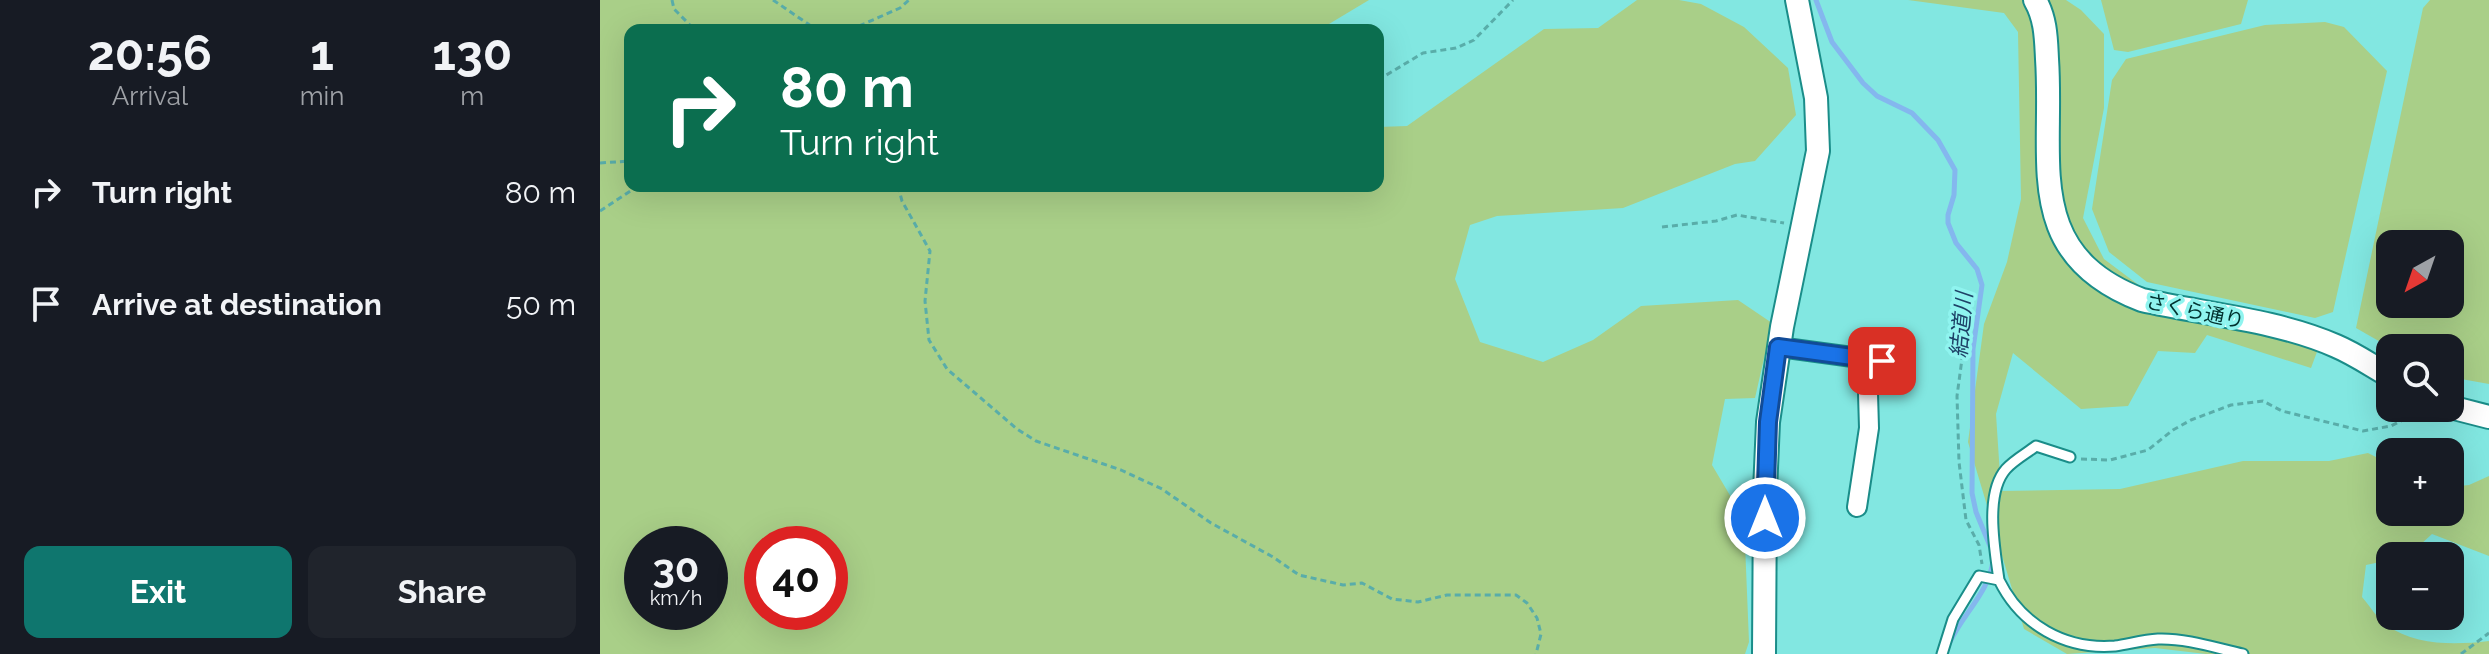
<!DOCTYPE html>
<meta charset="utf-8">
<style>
:root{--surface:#171b24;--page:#20242c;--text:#f1f3f6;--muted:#9ea1a6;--accent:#0f766e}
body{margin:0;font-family:Raleway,"Noto Sans JP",sans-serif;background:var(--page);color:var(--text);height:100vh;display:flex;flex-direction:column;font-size:30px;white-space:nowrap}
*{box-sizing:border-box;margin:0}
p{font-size:26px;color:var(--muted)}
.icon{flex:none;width:44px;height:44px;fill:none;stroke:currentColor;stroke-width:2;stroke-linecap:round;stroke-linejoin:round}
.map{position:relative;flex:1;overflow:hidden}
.sheet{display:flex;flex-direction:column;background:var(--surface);width:600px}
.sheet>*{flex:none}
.hud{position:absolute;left:24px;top:24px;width:760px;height:168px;border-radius:16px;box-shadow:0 8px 32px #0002;background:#0b6e4f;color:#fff;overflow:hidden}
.needle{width:52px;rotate:220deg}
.tools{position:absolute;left:1776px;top:230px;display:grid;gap:16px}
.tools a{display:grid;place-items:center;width:88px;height:88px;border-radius:16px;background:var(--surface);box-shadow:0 8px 32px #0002;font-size:40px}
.speed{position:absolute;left:24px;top:526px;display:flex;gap:16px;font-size:40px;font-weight:700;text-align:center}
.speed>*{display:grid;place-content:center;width:104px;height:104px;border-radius:50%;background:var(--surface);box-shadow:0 8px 32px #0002;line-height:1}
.speed small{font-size:20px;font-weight:400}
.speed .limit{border:12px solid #d22;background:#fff;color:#111}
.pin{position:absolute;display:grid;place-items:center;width:68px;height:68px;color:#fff;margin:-34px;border-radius:16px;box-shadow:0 4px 12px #0006}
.me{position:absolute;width:88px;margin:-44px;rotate:0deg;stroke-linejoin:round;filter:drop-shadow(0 0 6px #0008)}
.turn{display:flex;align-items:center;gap:28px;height:168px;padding:0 24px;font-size:36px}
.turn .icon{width:104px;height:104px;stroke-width:2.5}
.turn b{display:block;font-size:56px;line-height:68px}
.eta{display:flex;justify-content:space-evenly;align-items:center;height:136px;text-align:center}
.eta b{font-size:48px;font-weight:700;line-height:56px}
.button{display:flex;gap:16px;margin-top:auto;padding:16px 24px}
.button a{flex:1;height:92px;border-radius:16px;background:var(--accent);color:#fff;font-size:32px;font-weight:700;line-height:92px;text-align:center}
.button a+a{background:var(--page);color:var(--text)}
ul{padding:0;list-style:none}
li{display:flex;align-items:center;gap:24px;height:112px;padding:0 24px}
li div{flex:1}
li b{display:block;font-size:30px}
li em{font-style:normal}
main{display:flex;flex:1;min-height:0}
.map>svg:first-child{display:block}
.green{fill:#a9cf88;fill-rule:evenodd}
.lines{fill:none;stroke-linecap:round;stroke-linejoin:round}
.stream{stroke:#84b7ee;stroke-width:5}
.service-casing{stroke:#1a8d89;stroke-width:13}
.minor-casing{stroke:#1a8d89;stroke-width:22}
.tertiary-casing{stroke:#1a8d89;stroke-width:26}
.path{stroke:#59ada9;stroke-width:3;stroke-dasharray:6 4;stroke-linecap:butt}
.service{stroke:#fff;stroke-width:9}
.minor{stroke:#fff;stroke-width:18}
.tertiary{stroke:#fff;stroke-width:22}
.route-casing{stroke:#114b97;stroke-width:20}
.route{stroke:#1a73e8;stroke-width:14}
.labels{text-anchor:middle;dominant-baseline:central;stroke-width:7;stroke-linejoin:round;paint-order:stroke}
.street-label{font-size:20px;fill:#01312f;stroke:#8ff4ef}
.water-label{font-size:22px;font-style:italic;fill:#1e4267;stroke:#8ff4ef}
</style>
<main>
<section class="sheet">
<div class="eta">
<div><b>20:56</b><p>Arrival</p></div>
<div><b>1</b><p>min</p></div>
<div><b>130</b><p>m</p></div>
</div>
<ul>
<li><svg class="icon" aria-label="right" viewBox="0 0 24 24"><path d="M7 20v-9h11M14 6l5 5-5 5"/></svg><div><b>Turn right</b></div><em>80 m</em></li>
<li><svg class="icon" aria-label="arrive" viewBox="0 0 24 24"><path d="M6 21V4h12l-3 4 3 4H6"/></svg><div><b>Arrive at destination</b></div><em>50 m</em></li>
</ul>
<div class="button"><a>Exit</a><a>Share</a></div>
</section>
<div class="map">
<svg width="1889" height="654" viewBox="0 0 1889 654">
<rect width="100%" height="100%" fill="#82e7e1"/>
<!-- green -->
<path class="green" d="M0,0H769L719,30H30V186H778V127L807,126L944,29L998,28L1037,0H1079L1101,4L1144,27L1188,68L1196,115L1155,161L1135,164L1023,208L897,216L870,225L855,279L880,342L943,362L993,340L1041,306L1138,300L1172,323L1155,398L1125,399L1112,465L1144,519L1149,642L1145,654H0ZM42,544H110V612H42ZM162,544H230V612H162Z
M1308,0H1466L1481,10L1504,34V108L1483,218L1504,259L1544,289L1633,308L1724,333L1711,368L1607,335L1595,353L1558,351L1528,406L1481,409L1413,353L1396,414L1401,491L1520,489L1643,461H1729L1768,453L1786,462L1790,512H1850V487L1869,485L1889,476V556L1832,534L1808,556H1790V560L1766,565L1762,597C1769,605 1777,618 1786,625C1816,646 1855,645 1889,641V654H1606L1555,648L1467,654L1424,629L1368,442L1384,324L1407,262L1421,199L1418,32L1404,13Z
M1501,0H1648L1641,24L1528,52L1514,50Z
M1830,0H1889V384L1850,377V348H1791L1756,328L1823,8ZM1790,244H1850V304H1790Z
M1725,22L1744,27L1787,71L1733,312L1715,318L1547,282L1509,252L1492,209L1512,80L1526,59L1665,25Z"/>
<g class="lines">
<!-- stream -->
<path class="stream" d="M1216,0L1232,42L1263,83L1277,96L1312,113L1338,140L1355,170L1354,195L1348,215V223L1356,243L1377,269L1382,285L1373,349L1372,493L1376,512L1390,546
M1350,642C1363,614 1390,591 1393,560"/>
<defs>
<path id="service" d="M1399,580C1395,550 1384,494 1406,469C1414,460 1427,453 1436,446L1470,457
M1342,654L1353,619L1379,576L1399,580C1421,625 1465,650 1515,646C1529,644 1543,640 1558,639C1586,638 1616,648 1643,654"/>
<path id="minor" d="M1178,347L1282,361
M1257,507L1269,428L1267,359"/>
<path id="tertiary" d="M1435,0C1446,19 1446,39 1447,59C1454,161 1421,254 1542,300C1604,314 1677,320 1736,346C1755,354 1772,366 1790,376
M1850,407L1889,417
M1164,654L1165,491L1168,422L1182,327L1218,151L1216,98L1197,0"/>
</defs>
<!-- service casing -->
<use href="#service" class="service-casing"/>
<!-- minor casing -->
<use href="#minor" class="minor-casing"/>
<!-- tertiary casing -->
<use href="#tertiary" class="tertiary-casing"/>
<!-- path -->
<path class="path" d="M72,0L74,9L95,30
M173,0L217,30
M250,30L300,8L309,0
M778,80L823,53L856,48L874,40L913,0
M0,163L30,161
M298,186L302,201L330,251L325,301L329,340L347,369L417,429L436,441L521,470L562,489L611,523L673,557L699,575L743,585L762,583L792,599L818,602L847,595H916L927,603L937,618L941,634L936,654
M0,211L38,186
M1062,227L1116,221L1137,215L1184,223
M1364,344L1357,396L1359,462L1366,520L1379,545L1382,564
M1481,459L1510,460L1548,450L1573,430L1591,420L1631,405L1663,401L1682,411L1763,431L1791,426L1826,408
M1861,654L1889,633"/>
<!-- service -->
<use href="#service" class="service"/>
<!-- minor -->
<use href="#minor" class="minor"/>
<!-- tertiary -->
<use href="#tertiary" class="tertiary"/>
</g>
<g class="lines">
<defs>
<path id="route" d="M1165,518L1168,422L1178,347L1282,361"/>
</defs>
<!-- route casing -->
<use href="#route" class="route-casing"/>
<!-- route -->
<use href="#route" class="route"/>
</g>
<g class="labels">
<!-- street labels -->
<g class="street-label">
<text transform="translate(1595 311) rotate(12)">さくら通り</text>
</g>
<!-- water labels -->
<g class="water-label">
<text transform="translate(1361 325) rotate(-85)">結道川</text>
</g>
</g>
</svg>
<div class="tools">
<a><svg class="needle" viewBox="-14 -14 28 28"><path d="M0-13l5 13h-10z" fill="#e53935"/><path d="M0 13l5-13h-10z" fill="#9ea1a6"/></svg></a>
<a><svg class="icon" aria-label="search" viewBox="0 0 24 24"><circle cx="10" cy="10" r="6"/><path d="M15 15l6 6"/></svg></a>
<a>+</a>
<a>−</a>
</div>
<div class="speed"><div>30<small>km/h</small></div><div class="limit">40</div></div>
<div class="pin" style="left:1282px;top:361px;background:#d93025"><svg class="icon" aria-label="arrive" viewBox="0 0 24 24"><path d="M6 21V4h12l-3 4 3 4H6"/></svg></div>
<svg class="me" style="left:1165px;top:518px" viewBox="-20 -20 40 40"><circle r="17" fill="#1a73e8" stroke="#fff" stroke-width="3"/><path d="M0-11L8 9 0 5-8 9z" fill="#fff"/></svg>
<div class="hud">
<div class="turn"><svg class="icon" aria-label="right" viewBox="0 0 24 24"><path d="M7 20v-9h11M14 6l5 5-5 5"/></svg><div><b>80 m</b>Turn right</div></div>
</div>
</div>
</main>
